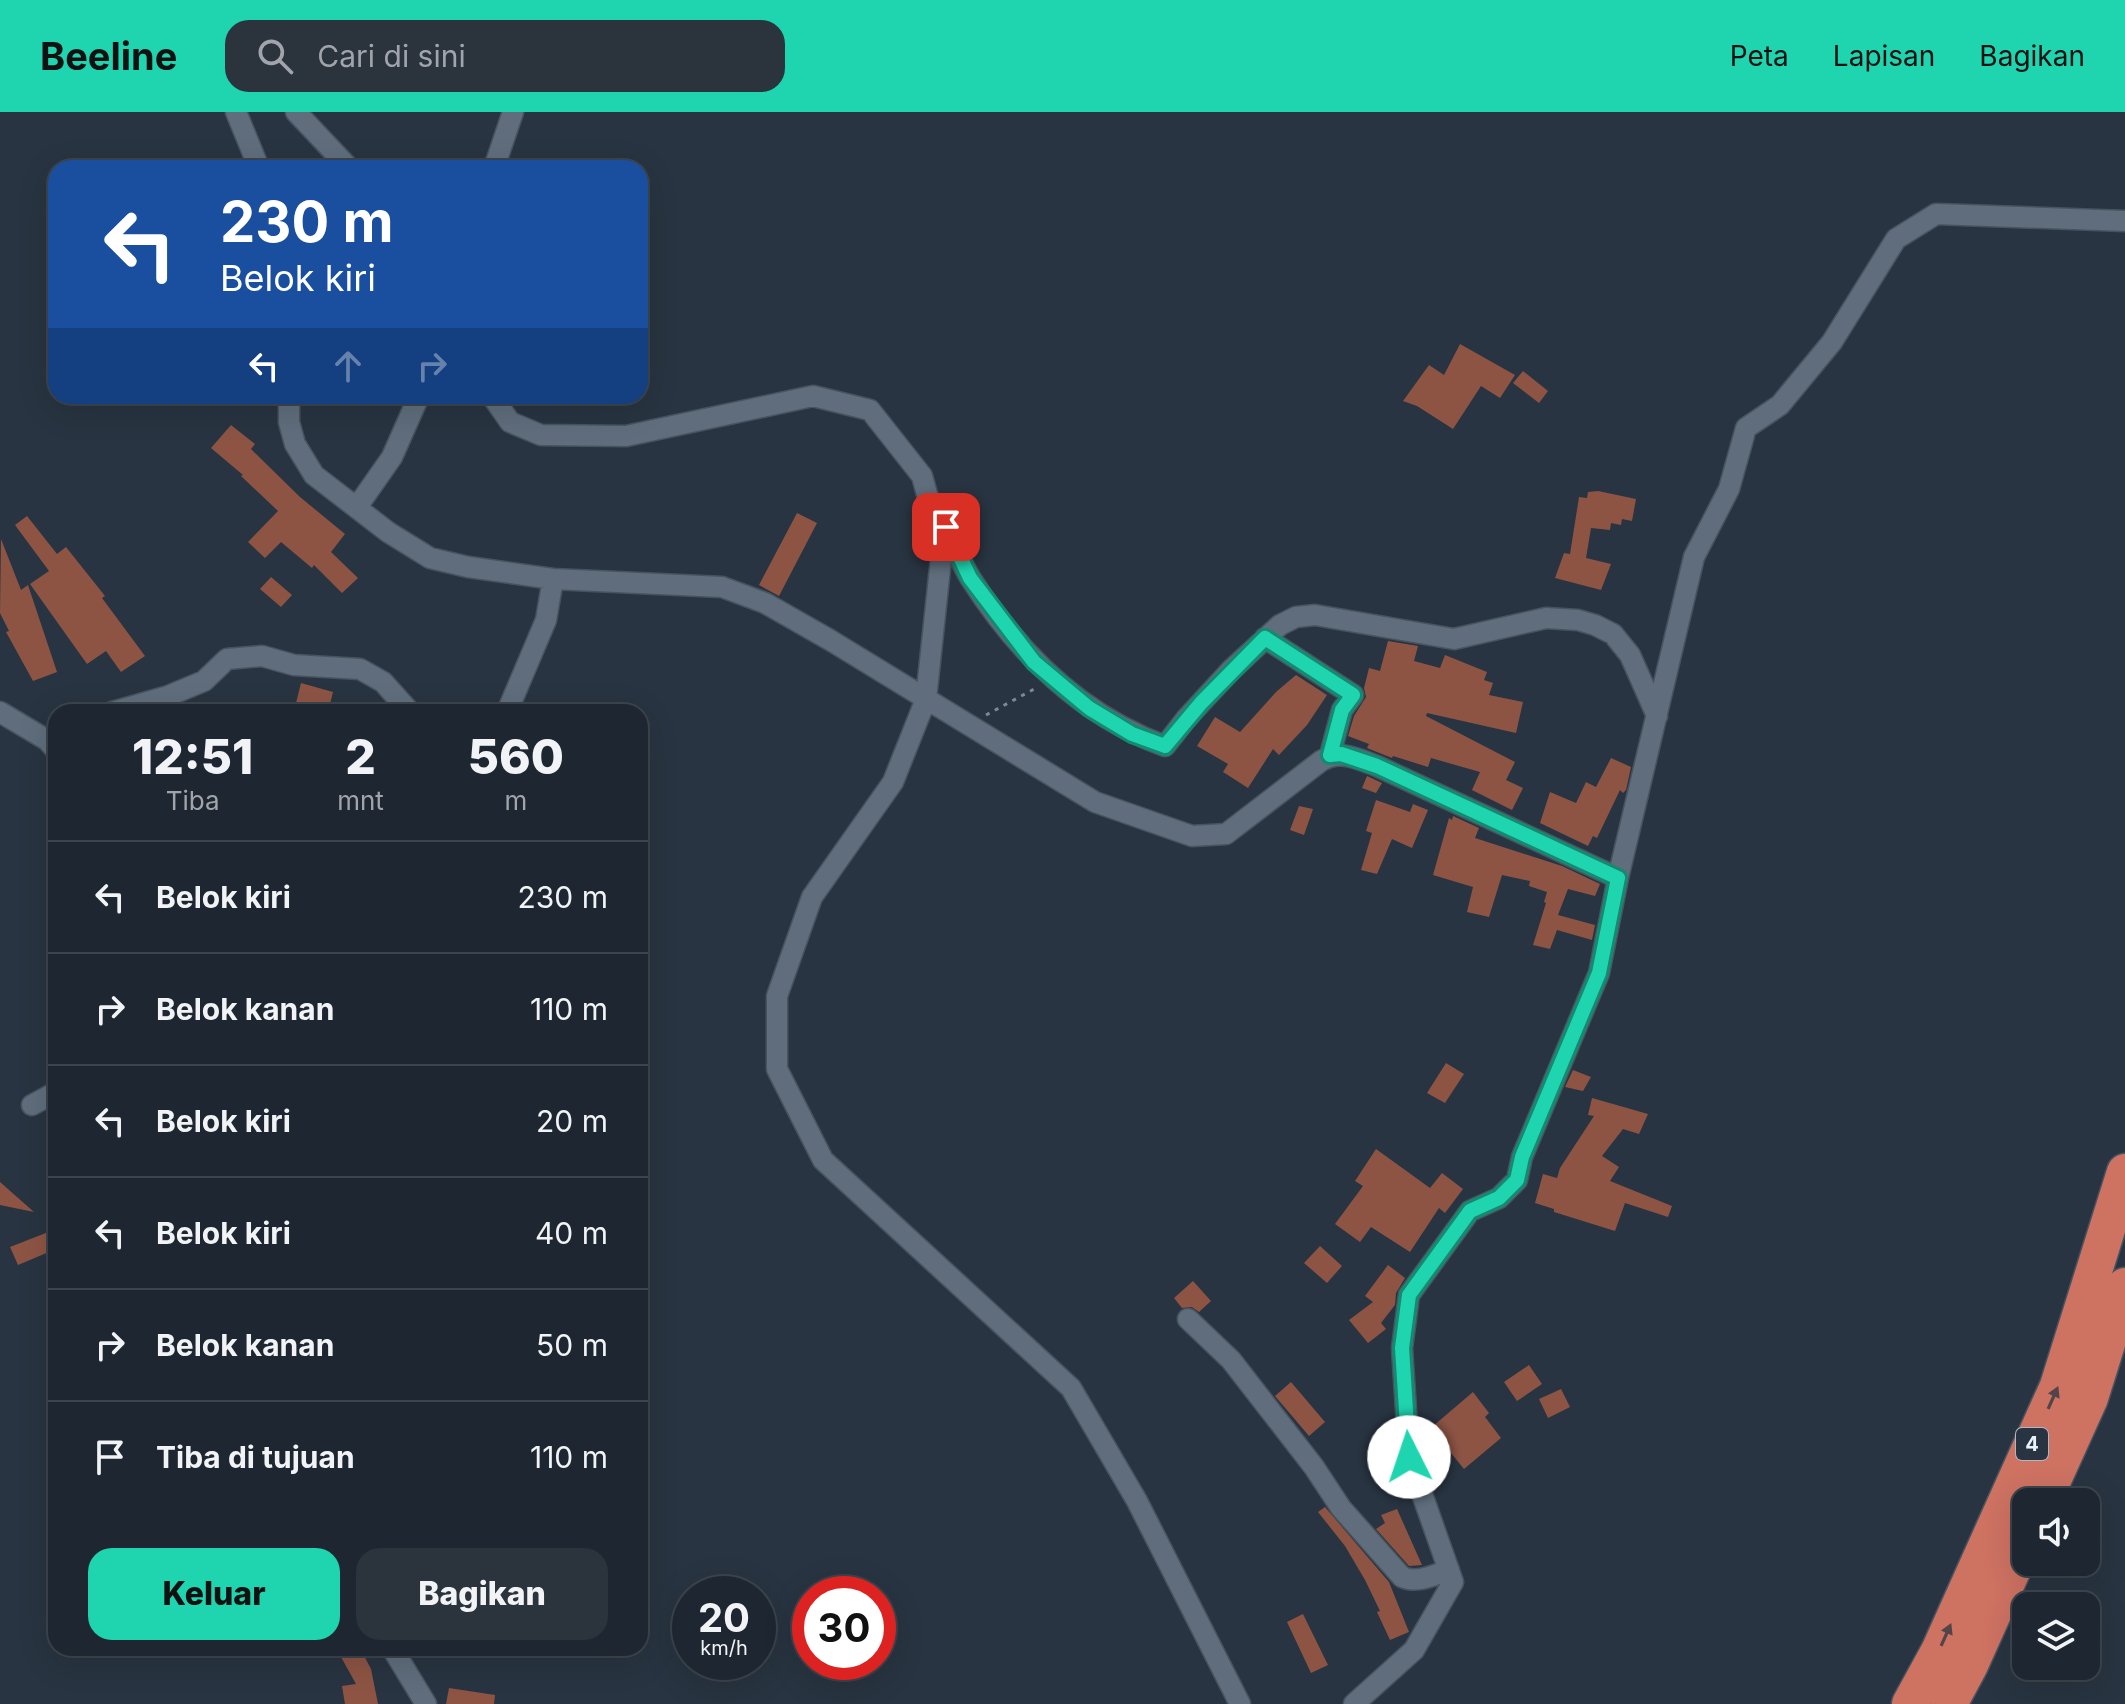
<!DOCTYPE html>
<html lang="id">
<style>
:root{--surface:#1e2731;--page:#2b333d;--text:#f1f3f6;--muted:#a1a5ab;--line:#3c444d;--accent:#1fd5b0}
body{margin:0;font-family:Inter,sans-serif;background:var(--page);color:var(--text);height:100vh;display:flex;flex-direction:column;font-size:30px;white-space:nowrap}
*{box-sizing:border-box;margin:0}
p{font-size:26px;color:var(--muted)}
.icon{flex:none;width:44px;height:44px;fill:none;stroke:currentColor;stroke-width:2;stroke-linecap:round;stroke-linejoin:round}
.map{position:relative;flex:1;overflow:hidden}
.panel{position:absolute;left:48px;top:592px;width:600px;height:952px;display:flex;flex-direction:column;background:var(--surface);border-radius:24px;box-shadow:0 8px 32px #0002,0 0 0 2px var(--line)}
.panel>*{flex:none}
.banner{position:absolute;left:48px;top:48px;width:600px;height:244px;border-radius:24px;box-shadow:0 8px 32px #0002,0 0 0 2px var(--line);background:#1a4fa0;color:#fff;overflow:hidden}
.tools{position:absolute;left:2012px;top:1376px;display:grid;gap:16px}
.tools a{display:grid;place-items:center;width:88px;height:88px;border-radius:16px;background:var(--surface);box-shadow:0 8px 32px #0002,0 0 0 2px var(--line);font-size:40px}
.speed{position:absolute;left:672px;top:1464px;display:flex;gap:16px;font-size:40px;font-weight:700;text-align:center}
.speed>*{display:grid;place-content:center;width:104px;height:104px;border-radius:50%;background:var(--surface);box-shadow:0 8px 32px #0002,0 0 0 2px var(--line);line-height:1}
.speed small{font-size:20px;font-weight:400}
.speed .limit{border:12px solid #d22;background:#fff;color:#111}
.pin{position:absolute;display:grid;place-items:center;width:68px;height:68px;color:#fff;margin:-34px;border-radius:16px;box-shadow:0 4px 12px #0006}
.me{position:absolute;width:88px;margin:-44px;rotate:356deg;stroke-linejoin:round;filter:drop-shadow(0 0 6px #0008)}
.turn{display:flex;align-items:center;gap:28px;height:168px;padding:0 40px;font-size:36px}
.turn .icon{width:104px;height:104px;stroke-width:2.5}
.turn b{display:block;font-size:56px;line-height:68px}
.lanes{display:flex;align-items:center;height:76px;padding:0 40px;background:#0003;justify-content:center;gap:40px;direction:ltr}
.lanes .off{opacity:.35}
.eta{display:flex;justify-content:space-evenly;align-items:center;height:136px;text-align:center}
.eta b{font-size:48px;font-weight:800;line-height:56px}
.button{display:flex;gap:16px;margin-top:auto;padding:16px 40px}
.button a{flex:1;height:92px;border-radius:24px;background:var(--accent);color:#111;font-size:32px;font-weight:800;line-height:92px;text-align:center}
.button a+a{background:var(--page);color:var(--text)}
ul{padding:0;list-style:none}
li{display:flex;align-items:center;gap:24px;height:112px;padding:0 40px;border-top:2px solid var(--line)}
li div{flex:1}
li b{display:block;font-size:30px}
li em{font-style:normal}
header{display:flex;align-items:center;gap:48px;box-sizing:border-box;height:112px;padding:0 40px;background:var(--accent);color:#111}
header strong{font-size:38px}
nav{display:flex;gap:44px;margin-inline-start:auto;font-size:28px}
.search{width:560px;height:72px;background:var(--page);display:flex;align-items:center;gap:20px;box-sizing:border-box;padding:0 28px;border-radius:24px;color:var(--muted);font-size:30px}
.map>svg:first-child{display:block}
.building{fill:#8d5444}
.lines{fill:none;stroke-linecap:round;stroke-linejoin:round}
.minor-casing{stroke:#48535f;stroke-width:23}
.motorway-casing{stroke:#48535f;stroke-width:39}
.path{stroke:#7f8995;stroke-width:3;stroke-dasharray:4 6;stroke-linecap:butt}
.minor{stroke:#5f6d7c;stroke-width:20}
.motorway{stroke:#ce7262;stroke-width:36}
.oneway{fill:#524449}
.route-casing{stroke:#148a72;stroke-width:20}
.route{stroke:#1fd5b0;stroke-width:14}
.labels{text-anchor:middle;dominant-baseline:central;stroke-width:8;stroke-linejoin:round;paint-order:stroke}
.shield{fill:#283441;stroke:#afb8c2;stroke-width:2}
.shield-label{font-size:20px;font-weight:bold;fill:#e9f1fa}
</style>
<header>
<strong>Beeline</strong>
<div class="search"><svg class="icon" aria-label="search" viewBox="0 0 24 24"><circle cx="10" cy="10" r="6"/><path d="M15 15l6 6"/></svg>Cari di sini</div>
<nav><a>Peta</a><a>Lapisan</a><a>Bagikan</a></nav>
</header>
<div class="map">
<svg width="2125" height="1592" viewBox="0 0 2125 1592">
<rect width="100%" height="100%" fill="#283441"/>
<!-- building -->
<path class="building" d="M1460,232L1515,263L1500,286L1481,274L1453,317L1417,294L1403,289L1429,253L1444,263Z
M1523,259L1548,279L1539,291L1513,271Z
M231,313L255,332L251,337L300,385L345,422L331,440L358,466L342,481L314,453L312,456L281,430L265,446L248,430L278,399L241,364L243,363L211,336Z
M1598,379L1636,387L1632,409L1622,407L1621,413L1611,411L1610,418L1591,416L1586,446L1611,452L1601,478L1555,466L1564,441L1570,442L1579,385L1587,386L1588,380Z
M797,401L817,411L779,484L759,473Z
M27,404L57,442L66,435L105,484L102,486L145,544L121,560L106,539L87,552L30,472L49,459L15,413Z
M1,427L21,478L28,473L57,560L33,569L6,520L9,519L0,501Z
M271,465L292,483L281,495L260,477Z
M1388,529L1418,534L1414,549L1440,556L1445,543L1487,560L1484,568L1493,571L1489,583L1523,590L1516,621L1427,601L1426,604L1515,650L1506,668L1523,676L1512,698L1472,678L1480,660L1431,646L1428,655L1393,644L1392,646L1367,636L1369,632L1348,624L1354,604L1366,585L1364,576L1369,556L1380,559Z
M1296,563L1327,583L1307,613L1279,643L1273,637L1248,676L1223,660L1228,652L1197,634L1215,605L1240,620L1276,580Z
M301,571L333,580L328,600H313L314,596L296,591Z
M1611,646L1631,655L1626,678L1623,681L1620,678L1597,726L1593,724L1588,734L1540,711L1550,680L1576,691L1586,670L1596,675Z
M1367,664L1382,671L1376,681L1362,676Z
M1376,688L1410,700L1413,692L1428,698L1412,736L1392,727L1377,762L1361,758L1372,721L1366,719Z
M1299,694L1313,697L1304,723L1290,718Z
M1453,704L1479,716L1475,726L1562,754L1600,772L1595,784L1568,777L1558,803L1595,813L1592,828L1557,818L1550,837L1533,833L1546,791L1544,790L1547,780L1529,774L1530,769L1502,763L1489,805L1467,800L1473,775L1433,763L1449,706L1452,708Z
M1446,951L1464,962L1445,991L1427,981Z
M1573,958L1591,965L1583,979L1565,975Z
M1592,986L1648,1002L1639,1022L1623,1017L1602,1044L1619,1055L1610,1069L1672,1094L1668,1105L1625,1091L1615,1119L1554,1100V1097L1535,1091L1543,1062L1557,1066L1560,1056L1594,1004L1588,1003Z
M1376,1037L1430,1076L1442,1061L1463,1077L1445,1101L1439,1096L1410,1140L1371,1115L1360,1130L1335,1112L1363,1074L1355,1069Z
M0,1070L34,1100L0,1093Z
M56,1117V1137L18,1153L10,1135Z
M1320,1134L1342,1154L1327,1171L1304,1151Z
M1388,1153L1405,1166L1396,1181L1395,1193L1381,1211L1386,1217L1368,1231L1349,1208L1373,1190L1365,1184Z
M1193,1169L1211,1189L1199,1200L1192,1195L1182,1196L1174,1186Z
M1529,1253L1542,1272L1517,1289L1504,1270Z
M1291,1270L1325,1310L1309,1324L1275,1284Z
M1561,1277L1570,1295L1548,1306L1539,1287Z
M1473,1280L1489,1301L1485,1305L1501,1326L1464,1357L1446,1335L1441,1339L1426,1320Z
M1325,1395L1389,1470L1409,1520L1390,1528L1377,1500L1380,1499L1365,1468L1345,1434L1318,1400Z
M1397,1397L1422,1453L1409,1454L1376,1417L1385,1411L1381,1403Z
M1303,1502L1328,1553L1311,1561L1287,1510Z
M336,1536H360L371,1557L378,1592H345L342,1574L356,1572Z
M449,1576L495,1583L494,1592H446Z"/>
<g class="lines">
<defs>
<path id="minor" d="M236,0L259,56
M296,0L349,56
M494,56L513,0
M289,284V310L295,332L314,363L388,420L430,446L468,455L553,467L722,475L765,491L830,528L1095,690L1192,724L1226,722L1321,649C1340,637 1358,647 1377,654L1618,766
M492,284L510,310L541,323L626,324L813,284L870,298L922,364L942,437L926,587L893,670L812,785L777,884V957L823,1048L1071,1276L1137,1389L1240,1592
M357,395L392,345L419,284
M944,411C953,429 960,450 971,467C1018,541 1082,604 1165,634L1186,607L1231,558L1280,513L1296,505L1315,503L1454,527L1546,506L1578,508L1595,513L1613,522L1630,543L1657,604
M1265,526L1353,583L1342,598L1330,643
M0,600L47,628L56,638
M112,600L168,584L204,569L227,547L262,544L294,553L360,557L383,570L410,600
M507,600L546,508L553,467
M32,993L56,980
M1188,1207L1231,1248L1314,1355L1341,1396L1402,1465C1417,1472 1434,1463 1449,1458
M392,1536L426,1592
M1354,1592L1414,1538L1453,1470L1409,1345L1402,1236L1409,1183L1470,1099L1499,1086L1517,1068L1522,1045L1599,861L1618,766L1694,445L1729,377L1746,316L1780,293L1832,230L1896,127L1936,102L2125,109"/>
<path id="motorway" d="M2043,1390L2090,1286L2125,1174
M1910,1592L1939,1539L2058,1274L2125,1060
M1949,1592L1970,1553L2026,1428"/>
</defs>
<!-- minor casing -->
<use href="#minor" class="minor-casing"/>
<!-- motorway casing -->
<use href="#motorway" class="motorway-casing"/>
<!-- path -->
<path class="path" d="M986,603L1036,576"/>
<!-- minor -->
<use href="#minor" class="minor"/>
<!-- motorway -->
<use href="#motorway" class="motorway"/>
</g>
<!-- one-way arrows -->
<defs><path id="oneway-solid" d="M-6-.8H1V-3.2L6.5 0L1 3.2V.8H-6Z" transform="scale(2)"/></defs>
<g class="oneway">
<use href="#oneway-solid" transform="translate(2053 1286) rotate(-66)"/>
<use href="#oneway-solid" transform="translate(1946 1523) rotate(-66)"/>
</g>
<g class="lines">
<defs>
<path id="route" d="M946,415L970,466L1034,550L1089,596L1132,622L1165,634L1201,591L1265,526L1353,583L1342,598L1330,643L1341,642L1377,654L1618,766L1599,861L1522,1045L1517,1068L1499,1086L1470,1099L1409,1183L1402,1236L1409,1345"/>
</defs>
<!-- route casing -->
<use href="#route" class="route-casing"/>
<!-- route -->
<use href="#route" class="route"/>
</g>
<g class="labels">
<!-- shield labels -->
<rect class="shield" x="2016" y="1316" width="32" height="32" rx="6"/>
<g class="shield-label">
<text x="2032" y="1332">4</text>
</g>
</g>
</svg>
<div class="tools">
<a><svg class="icon" aria-label="sound" viewBox="0 0 24 24"><path d="M4 9h4l5-4v14l-5-4H4zM17 9q2 3 0 6"/></svg></a>
<a><svg class="icon" aria-label="layers" viewBox="0 0 24 24"><path d="M12 4l9 5-9 5-9-5zM3 14l9 5 9-5"/></svg></a>
</div>
<div class="speed"><div>20<small>km/h</small></div><div class="limit">30</div></div>
<div class="pin" style="left:946px;top:415px;background:#d93025"><svg class="icon" aria-label="arrive" viewBox="0 0 24 24"><path d="M6 21V4h12l-3 4 3 4H6"/></svg></div>
<svg class="me" style="left:1409px;top:1345px" viewBox="-20 -20 40 40"><circle r="19" fill="#fff"/><path d="M0-13L10 11 0 6-10 11z" fill="#1fd5b0"/></svg>
<div class="banner">
<div class="turn"><svg class="icon" aria-label="left" viewBox="0 0 24 24"><path d="M17 20v-9H6M10 6l-5 5 5 5"/></svg><div><b>230 m</b>Belok kiri</div></div>
<div class="lanes"><svg class="icon" aria-label="left" viewBox="0 0 24 24"><path d="M17 20v-9H6M10 6l-5 5 5 5"/></svg><svg class="icon off" aria-label="ahead" viewBox="0 0 24 24"><path d="M12 20V5M6 11l6-6 6 6"/></svg><svg class="icon off" aria-label="right" viewBox="0 0 24 24"><path d="M7 20v-9h11M14 6l5 5-5 5"/></svg></div>
</div>
<section class="panel">
<div class="eta">
<div><b>12:51</b><p>Tiba</p></div>
<div><b>2</b><p>mnt</p></div>
<div><b>560</b><p>m</p></div>
</div>
<ul>
<li><svg class="icon" aria-label="left" viewBox="0 0 24 24"><path d="M17 20v-9H6M10 6l-5 5 5 5"/></svg><div><b>Belok kiri</b></div><em>230 m</em></li>
<li><svg class="icon" aria-label="right" viewBox="0 0 24 24"><path d="M7 20v-9h11M14 6l5 5-5 5"/></svg><div><b>Belok kanan</b></div><em>110 m</em></li>
<li><svg class="icon" aria-label="left" viewBox="0 0 24 24"><path d="M17 20v-9H6M10 6l-5 5 5 5"/></svg><div><b>Belok kiri</b></div><em>20 m</em></li>
<li><svg class="icon" aria-label="left" viewBox="0 0 24 24"><path d="M17 20v-9H6M10 6l-5 5 5 5"/></svg><div><b>Belok kiri</b></div><em>40 m</em></li>
<li><svg class="icon" aria-label="right" viewBox="0 0 24 24"><path d="M7 20v-9h11M14 6l5 5-5 5"/></svg><div><b>Belok kanan</b></div><em>50 m</em></li>
<li><svg class="icon" aria-label="arrive" viewBox="0 0 24 24"><path d="M6 21V4h12l-3 4 3 4H6"/></svg><div><b>Tiba di tujuan</b></div><em>110 m</em></li>
</ul>
<div class="button"><a>Keluar</a><a>Bagikan</a></div>
</section>
</div>
